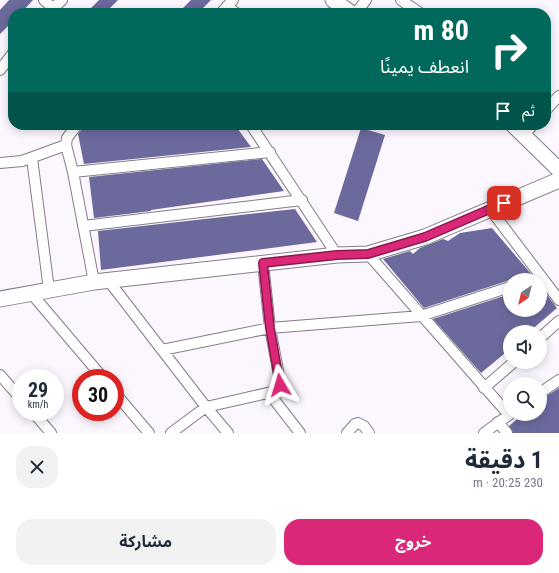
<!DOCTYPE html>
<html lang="ar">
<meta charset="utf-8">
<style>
:root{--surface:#fff;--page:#f2f2f3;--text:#1f2937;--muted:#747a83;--accent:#db2777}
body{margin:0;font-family:"Roboto Condensed","Noto Sans Arabic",sans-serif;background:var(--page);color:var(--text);direction:rtl;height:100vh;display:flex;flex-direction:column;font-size:15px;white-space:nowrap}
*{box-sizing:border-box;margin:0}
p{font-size:13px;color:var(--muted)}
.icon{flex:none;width:22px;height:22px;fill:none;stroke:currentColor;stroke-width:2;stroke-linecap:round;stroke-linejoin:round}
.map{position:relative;height:433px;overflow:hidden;direction:ltr}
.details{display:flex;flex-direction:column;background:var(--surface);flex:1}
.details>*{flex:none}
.hud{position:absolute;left:8px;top:8px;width:543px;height:122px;border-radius:16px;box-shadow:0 2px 10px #0003;direction:rtl;background:#00695c;color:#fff;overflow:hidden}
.needle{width:26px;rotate:215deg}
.controls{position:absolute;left:503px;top:273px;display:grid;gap:8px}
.controls a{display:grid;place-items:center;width:44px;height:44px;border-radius:50%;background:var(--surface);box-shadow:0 2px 10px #0003;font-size:20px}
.speed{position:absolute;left:12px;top:369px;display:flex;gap:8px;font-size:20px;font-weight:700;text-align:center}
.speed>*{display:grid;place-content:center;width:52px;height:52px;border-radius:50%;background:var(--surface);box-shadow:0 2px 10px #0003;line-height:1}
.speed small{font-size:10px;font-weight:400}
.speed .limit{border:6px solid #d22;background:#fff;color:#111}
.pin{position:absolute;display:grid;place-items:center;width:34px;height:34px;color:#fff;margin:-17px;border-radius:8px;box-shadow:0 2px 6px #0006}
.me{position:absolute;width:44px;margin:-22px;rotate:353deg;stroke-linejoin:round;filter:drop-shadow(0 0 3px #0008)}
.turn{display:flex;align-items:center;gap:14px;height:84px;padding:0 16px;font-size:18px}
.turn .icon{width:52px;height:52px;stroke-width:2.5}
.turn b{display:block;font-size:28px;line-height:34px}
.then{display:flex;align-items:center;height:38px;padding:0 16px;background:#0003;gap:8px;font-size:15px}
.round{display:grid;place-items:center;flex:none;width:42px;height:42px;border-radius:16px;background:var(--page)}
.overview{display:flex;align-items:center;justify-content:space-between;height:68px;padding:0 16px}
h1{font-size:24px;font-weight:700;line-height:30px}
.button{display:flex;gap:8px;margin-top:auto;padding:8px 16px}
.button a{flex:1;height:46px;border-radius:16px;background:var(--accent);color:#fff;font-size:16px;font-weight:700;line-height:46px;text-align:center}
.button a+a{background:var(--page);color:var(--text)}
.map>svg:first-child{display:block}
.building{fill:#6c6a9d}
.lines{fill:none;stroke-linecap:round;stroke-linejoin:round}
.street-casing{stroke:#847d88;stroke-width:12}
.secondary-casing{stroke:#847d88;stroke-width:17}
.street{stroke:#fff;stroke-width:10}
.secondary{stroke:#fff;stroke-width:15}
.route-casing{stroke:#8e194d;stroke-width:10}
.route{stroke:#db2777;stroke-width:7}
</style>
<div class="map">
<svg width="559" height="433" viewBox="0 0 559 433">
<rect width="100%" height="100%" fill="#fcf7ff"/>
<!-- building -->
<path class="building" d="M9,0H33L21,13H13V21L0,34V10Z
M99,0H118L105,13H86Z
M191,0H211L198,13H178Z
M103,125H235L251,147L84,164L78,134L83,128Z
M361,128L385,135L358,221L334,213Z
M262,159L284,191L151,210V211L94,218L89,177Z
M295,209L317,242L101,270L98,231Z
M492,228L532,275L517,280H510L424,308L383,259L410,251L413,254L420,248L443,239L448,241L460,233Z
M540,286L557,308L529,332H510V349L481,373L433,319L510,294V310H540Z
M559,388V433H513L509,426L523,414H540V400Z"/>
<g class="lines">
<defs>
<path id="street" d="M44,0L53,8
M401,0L420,13
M227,6L236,13
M48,13L62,0
M221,13L233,0
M356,13L366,0
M0,70L13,53
M546,110L559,96
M77,125L67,138L66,145L73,172L94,282
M251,125L337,255
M524,135L533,125
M32,158L49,290
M0,163L22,161L66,145
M73,172L270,152
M490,209L559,300
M83,226L302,200
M368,254L509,415
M108,280L206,407L228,433
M31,293L103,378
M540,338L559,321
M162,350L270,328L421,316L510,287
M0,375L21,399
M484,388L514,362
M115,393L149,433
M269,393L300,433
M540,393L559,380
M33,412L51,433
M498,422L507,433
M171,433L206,407L276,391L280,381L270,328L263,263
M347,433L355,424L358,423L364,426L369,433
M484,433L510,414"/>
<path id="secondary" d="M333,0L351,13
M513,125L559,170
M0,299L94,282L337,255L368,254L425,237L559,180"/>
</defs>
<!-- street casing -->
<use href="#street" class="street-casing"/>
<!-- secondary casing -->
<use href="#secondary" class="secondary-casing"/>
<!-- street -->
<use href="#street" class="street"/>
<!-- secondary -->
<use href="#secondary" class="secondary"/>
</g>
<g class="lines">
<defs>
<path id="route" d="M280,385L270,328L263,263L337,255L368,254L425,237L504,203"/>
</defs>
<!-- route casing -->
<use href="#route" class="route-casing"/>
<!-- route -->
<use href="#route" class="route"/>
</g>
</svg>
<div class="controls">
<a><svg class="needle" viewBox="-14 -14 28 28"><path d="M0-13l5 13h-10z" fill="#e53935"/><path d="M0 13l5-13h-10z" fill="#747a83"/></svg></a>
<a><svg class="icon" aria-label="sound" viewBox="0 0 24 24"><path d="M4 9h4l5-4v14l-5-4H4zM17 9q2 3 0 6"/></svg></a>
<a><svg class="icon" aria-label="search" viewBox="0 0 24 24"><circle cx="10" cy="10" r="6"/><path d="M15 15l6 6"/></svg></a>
</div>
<div class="speed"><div>29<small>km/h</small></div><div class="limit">30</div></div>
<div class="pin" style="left:504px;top:203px;background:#d93025"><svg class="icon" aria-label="arrive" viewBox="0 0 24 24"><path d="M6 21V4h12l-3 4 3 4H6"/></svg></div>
<svg class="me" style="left:280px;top:385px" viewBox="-20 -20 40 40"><path d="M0-17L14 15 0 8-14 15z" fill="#db2777" stroke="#fff" stroke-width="4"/></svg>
<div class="hud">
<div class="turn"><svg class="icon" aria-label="right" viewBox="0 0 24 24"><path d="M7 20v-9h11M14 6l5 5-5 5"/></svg><div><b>80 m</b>انعطف يمينًا</div></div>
<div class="then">ثم<svg class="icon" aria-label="arrive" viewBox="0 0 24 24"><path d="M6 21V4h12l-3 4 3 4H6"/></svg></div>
</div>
</div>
<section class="details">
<div class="overview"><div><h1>1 دقيقة</h1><p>230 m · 20:25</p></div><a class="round"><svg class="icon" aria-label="close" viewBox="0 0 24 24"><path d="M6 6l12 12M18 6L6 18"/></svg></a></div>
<div class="button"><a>خروج</a><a>مشاركة</a></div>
</section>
